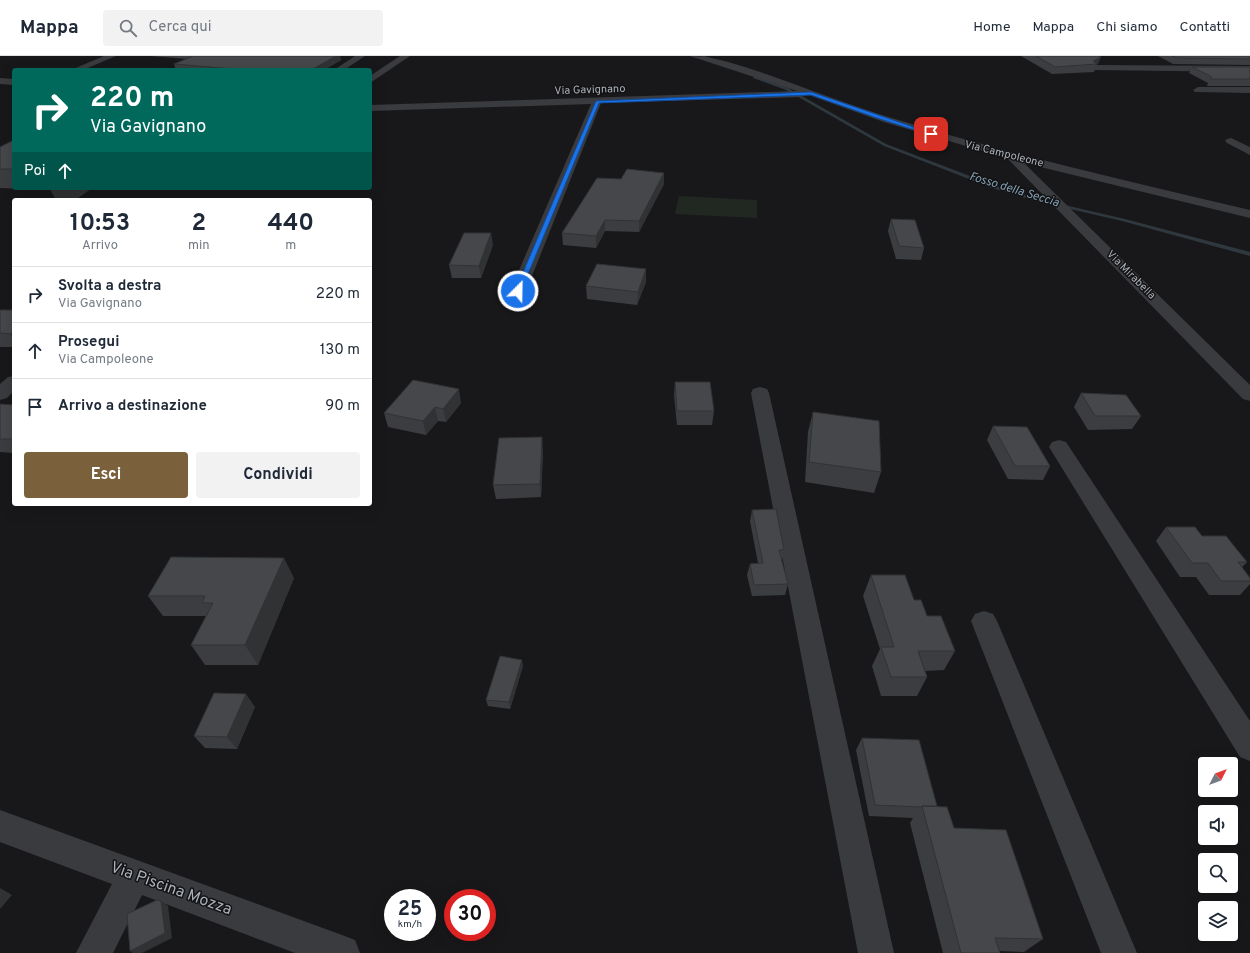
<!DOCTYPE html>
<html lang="it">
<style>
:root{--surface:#fff;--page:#f2f2f3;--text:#1f2937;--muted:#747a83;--line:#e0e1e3;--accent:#7b613b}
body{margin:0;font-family:Overpass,sans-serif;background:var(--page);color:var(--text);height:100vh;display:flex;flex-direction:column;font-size:15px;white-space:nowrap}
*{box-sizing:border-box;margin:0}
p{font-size:13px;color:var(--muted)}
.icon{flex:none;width:22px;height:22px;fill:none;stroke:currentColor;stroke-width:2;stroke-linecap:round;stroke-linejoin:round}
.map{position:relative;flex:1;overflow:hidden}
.sheet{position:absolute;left:12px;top:142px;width:360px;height:308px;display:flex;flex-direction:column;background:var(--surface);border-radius:4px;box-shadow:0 4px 16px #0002}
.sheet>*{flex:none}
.top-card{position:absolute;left:12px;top:12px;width:360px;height:122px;border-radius:4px;box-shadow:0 4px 16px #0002;background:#00695c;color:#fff;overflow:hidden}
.needle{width:26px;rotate:48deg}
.fabs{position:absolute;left:1198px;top:701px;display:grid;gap:8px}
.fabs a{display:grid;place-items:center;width:40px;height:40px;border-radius:4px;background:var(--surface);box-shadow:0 4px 16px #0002;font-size:20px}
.speed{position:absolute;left:384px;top:833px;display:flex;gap:8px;font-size:20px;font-weight:700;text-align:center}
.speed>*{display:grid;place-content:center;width:52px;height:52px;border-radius:50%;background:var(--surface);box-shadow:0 4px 16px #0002;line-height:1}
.speed small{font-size:10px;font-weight:400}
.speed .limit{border:6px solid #d22;background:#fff;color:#111}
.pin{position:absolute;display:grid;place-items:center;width:34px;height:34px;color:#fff;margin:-17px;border-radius:8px;box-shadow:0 2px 6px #0006}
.me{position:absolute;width:44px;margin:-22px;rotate:23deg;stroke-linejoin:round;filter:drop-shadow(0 0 3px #0008)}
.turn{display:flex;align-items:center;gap:14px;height:84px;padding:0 12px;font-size:18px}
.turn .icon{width:52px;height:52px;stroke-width:2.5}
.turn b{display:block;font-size:28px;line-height:34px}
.then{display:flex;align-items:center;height:38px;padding:0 12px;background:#0003;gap:8px;font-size:15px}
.eta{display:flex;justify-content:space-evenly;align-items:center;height:68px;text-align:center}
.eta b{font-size:24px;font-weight:700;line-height:28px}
.primary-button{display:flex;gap:8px;margin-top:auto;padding:8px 12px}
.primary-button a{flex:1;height:46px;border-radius:4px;background:var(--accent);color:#fff;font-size:16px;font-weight:700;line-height:46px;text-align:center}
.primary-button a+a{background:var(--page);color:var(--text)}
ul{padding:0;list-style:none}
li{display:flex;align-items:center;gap:12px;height:56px;padding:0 12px;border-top:1px solid var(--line)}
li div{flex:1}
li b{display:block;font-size:15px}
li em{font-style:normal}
header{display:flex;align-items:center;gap:24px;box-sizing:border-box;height:56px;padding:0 20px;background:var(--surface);border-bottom:1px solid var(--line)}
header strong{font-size:19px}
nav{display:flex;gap:22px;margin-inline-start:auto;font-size:14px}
.search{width:280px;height:36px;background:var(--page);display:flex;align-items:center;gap:10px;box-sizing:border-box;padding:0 14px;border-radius:4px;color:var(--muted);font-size:15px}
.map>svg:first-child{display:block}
.green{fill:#202821}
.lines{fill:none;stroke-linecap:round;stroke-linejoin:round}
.stream{fill:#2f383e;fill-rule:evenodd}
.street{fill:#393b3f;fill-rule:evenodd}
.wall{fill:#3b3d40}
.shaded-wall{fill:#303234}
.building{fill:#45474a;stroke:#303234}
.route{fill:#1a73e8;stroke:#114b97}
.labels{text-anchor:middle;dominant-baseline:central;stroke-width:3;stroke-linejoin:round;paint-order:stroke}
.far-street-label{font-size:11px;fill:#abb1b9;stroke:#131315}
.far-water-label{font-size:12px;font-style:italic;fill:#84a0b3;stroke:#131315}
.near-street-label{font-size:16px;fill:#abb1b9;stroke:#131315}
</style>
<header>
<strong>Mappa</strong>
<div class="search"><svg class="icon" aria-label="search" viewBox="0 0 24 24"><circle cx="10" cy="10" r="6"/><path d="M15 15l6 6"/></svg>Cerca qui</div>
<nav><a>Home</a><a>Mappa</a><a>Chi siamo</a><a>Contatti</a></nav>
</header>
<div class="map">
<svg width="1250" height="897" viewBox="0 0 1250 897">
<rect width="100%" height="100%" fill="#18181a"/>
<!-- green -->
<path class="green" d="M679,140L757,144V162L675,158Z"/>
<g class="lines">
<!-- stream -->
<path class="stream" d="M700,0H705L716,5L713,6Z
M754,20L788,32L886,88L996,130L1043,144L1125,163L1250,196V200L1122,165L1040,146L992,132L884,90L786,34L753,22Z"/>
<!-- street -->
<path class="street" d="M104,0H116L83,14H71Z
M355,0H365L344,14H334Z
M400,0H410L370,27V20Z
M690,0C716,0 741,10 766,18C809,33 851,50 895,63C1012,99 1131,126 1250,154V162L1024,107L1250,329V345L1243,343L1007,102L884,66L806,38L801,41L601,47L526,235L523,238H513L510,235L591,48L370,55V49L797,35Z
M1096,9L1250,10V16L1093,14L1092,12Z
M0,22L14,23V29L0,28Z
M1198,31H1250V37L1195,36L1193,34Z
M1231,82L1250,91V99L1227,87L1225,85L1227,83Z
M14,320V335L7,342L0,344V328L8,321Z
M760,331L767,333L769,337L894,897H858L751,337L753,333Z
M1059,384L1066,386L1250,665V705L1240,701L1049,391L1052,386Z
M984,555L993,558L997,565L1137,897H1101L971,565L975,558Z
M0,754L342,879L355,884L360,897H295L142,839L113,897H76L112,828L0,786Z"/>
</g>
<!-- wall -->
<path class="wall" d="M151,0H340L341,4L324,14H176L174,8L187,3Z
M1021,0H1099L1098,8H1097L1094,16L1052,18Z
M1158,0H1250V9L1173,8Z
M1192,11H1250V30H1207L1208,27L1189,17Z
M14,84V132H92L75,144H56L51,134L0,132V91Z
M664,128L639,176L605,175L596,192L563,189L562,177Z
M891,163L924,192L921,204L896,203L888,175Z
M493,189L481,222H452L449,209Z
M646,213V226L637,249L587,243L586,230Z
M0,254H14V291H0Z
M675,326L714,355L712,369H677L674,339Z
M1081,337L1141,360L1132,373L1088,374L1074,351Z
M461,347L446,366L438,365L426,379L388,371L384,357Z
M0,348L14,349V397L0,396Z
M813,356L881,416L874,437L805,426L808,376Z
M993,370L1050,410L1043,424L1008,423L987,384Z
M543,394L541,441L496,443L493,429Z
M752,454L784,494L782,505L788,528L785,539L752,540L747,519L750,508L758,507L750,465Z
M1166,471L1202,480L1247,506L1242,511L1250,522V528L1240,539H1209L1196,521H1180L1156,485Z
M871,519L927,560L955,595L944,614L925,615L927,621L917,640H881L872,610L880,593L863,540Z
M294,522L258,609H205L191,589L206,560H163L148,540Z
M523,610L510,653L488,650L486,644Z
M255,651L237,693L205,692L194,680Z
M862,682L937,750L1043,883L1024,896L999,895L1000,897H943L910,767L913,762L869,760L856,694Z"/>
<!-- shaded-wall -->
<path class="shaded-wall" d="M336,0H340L341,4L324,14H311Z
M1101,1L1098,8H1096L1093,5Z
M664,117V128L639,176V165Z
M52,132H92L75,144H56L50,133Z
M605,164V175L596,192V180Z
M491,177L493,189L481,222L479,210Z
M646,213V226L637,249L638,236Z
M14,274V284L10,278Z
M459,333L461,347L446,366L443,353Z
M435,351L438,365L426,379L423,365Z
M14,381V387L12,383Z
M542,381L543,394L541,441L540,428Z
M284,502L294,522L258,609L245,589Z
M522,604L523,610L510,653L509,646Z
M246,638L255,651L237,693L227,681Z
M0,832L12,839L0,853Z
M161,845L168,850L172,882L142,897H133L130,895Z"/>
<!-- building -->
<path class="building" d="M193,0H336L311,14H245L174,8Z
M1036,0H1099L1101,1L1093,5L1097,8L1055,11Z
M1172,0H1250V3L1176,2Z
M1192,11H1250V23H1210L1212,21Z
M14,84V113H0V91Z
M627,113L664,117L639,165L605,164L596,180L562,177L597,122L621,123Z
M891,163L915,164L924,192L899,190Z
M464,177H491L479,210L449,209Z
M597,208L646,213L638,236L586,230Z
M0,254H14V274L10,278L0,277Z
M413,324L459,333L443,353L435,351L423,365L384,357Z
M675,326H710L714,355H677Z
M1081,337L1126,339L1141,360H1095Z
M0,348L14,349V381L12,383H0Z
M813,356L879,365L881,416L809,406Z
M993,370L1027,371L1050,410H1015Z
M542,381L540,428L493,429L499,382Z
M776,453L784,494H779L788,528L754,529L750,508L763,507L752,454Z
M1166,471H1195L1202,480H1226L1247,506H1238L1250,522V525H1221L1208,507H1192Z
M171,501L284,502L245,589H191L213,547H202L205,540H148Z
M871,519H905L914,544H921L927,560H941L955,595H918L927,621H891L881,591H894Z
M500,600L522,604L509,646L486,644Z
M214,637L246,638L227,681L194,680Z
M862,682L919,684L937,750H922L921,751L875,749Z
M922,750L947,751L954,772L1006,774L1043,883L995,882L1000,897H961Z
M157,844L161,845L165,877L130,895L127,858Z"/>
<!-- route -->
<path class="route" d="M811,36L934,78L930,79L874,61L811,39L599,47L521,235L518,237L515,235L596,45Z"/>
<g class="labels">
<!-- far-street labels -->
<g class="far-street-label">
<text transform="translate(590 34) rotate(-2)">Via Gavignano</text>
<text transform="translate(1004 98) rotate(14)">Via Campoleone</text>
<text transform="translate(1131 219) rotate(45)">Via Mirabella</text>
</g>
<!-- far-water labels -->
<g class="far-water-label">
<text transform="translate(1014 134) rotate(17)">Fosso della Seccia</text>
</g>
<!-- near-street labels -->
<g class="near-street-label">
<text transform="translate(171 833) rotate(20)">Via Piscina Mozza</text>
</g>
</g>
</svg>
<div class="fabs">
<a><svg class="needle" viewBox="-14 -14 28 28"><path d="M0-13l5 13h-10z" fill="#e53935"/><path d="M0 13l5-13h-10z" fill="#747a83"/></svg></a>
<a><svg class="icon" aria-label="sound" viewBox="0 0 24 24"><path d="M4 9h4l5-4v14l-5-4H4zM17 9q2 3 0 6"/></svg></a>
<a><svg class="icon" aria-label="search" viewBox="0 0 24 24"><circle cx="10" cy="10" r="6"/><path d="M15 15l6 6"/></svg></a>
<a><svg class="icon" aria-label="layers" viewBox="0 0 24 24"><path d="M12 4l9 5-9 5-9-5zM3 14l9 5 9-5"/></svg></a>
</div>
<div class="speed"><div>25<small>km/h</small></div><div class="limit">30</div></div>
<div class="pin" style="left:931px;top:78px;background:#d93025"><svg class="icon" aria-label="arrive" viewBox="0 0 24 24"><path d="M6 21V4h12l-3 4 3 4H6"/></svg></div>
<svg class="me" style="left:518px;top:235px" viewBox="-20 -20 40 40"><circle r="17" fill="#1a73e8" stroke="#fff" stroke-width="3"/><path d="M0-11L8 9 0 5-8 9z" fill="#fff"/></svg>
<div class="top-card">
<div class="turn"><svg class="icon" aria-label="right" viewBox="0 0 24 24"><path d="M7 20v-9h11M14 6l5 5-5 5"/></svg><div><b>220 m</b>Via Gavignano</div></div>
<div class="then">Poi<svg class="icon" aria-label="ahead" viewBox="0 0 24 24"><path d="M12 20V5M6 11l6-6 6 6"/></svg></div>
</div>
<section class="sheet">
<div class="eta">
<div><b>10:53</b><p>Arrivo</p></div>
<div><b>2</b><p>min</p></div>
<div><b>440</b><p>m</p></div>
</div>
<ul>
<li><svg class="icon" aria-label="right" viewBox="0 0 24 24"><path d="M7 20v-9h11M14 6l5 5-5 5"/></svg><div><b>Svolta a destra</b><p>Via Gavignano</p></div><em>220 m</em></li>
<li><svg class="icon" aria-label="ahead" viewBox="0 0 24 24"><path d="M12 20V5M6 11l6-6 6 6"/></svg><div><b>Prosegui</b><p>Via Campoleone</p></div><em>130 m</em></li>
<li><svg class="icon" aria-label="arrive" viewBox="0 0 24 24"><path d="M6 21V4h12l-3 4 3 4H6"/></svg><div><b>Arrivo a destinazione</b></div><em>90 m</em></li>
</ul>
<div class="primary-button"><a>Esci</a><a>Condividi</a></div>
</section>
</div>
